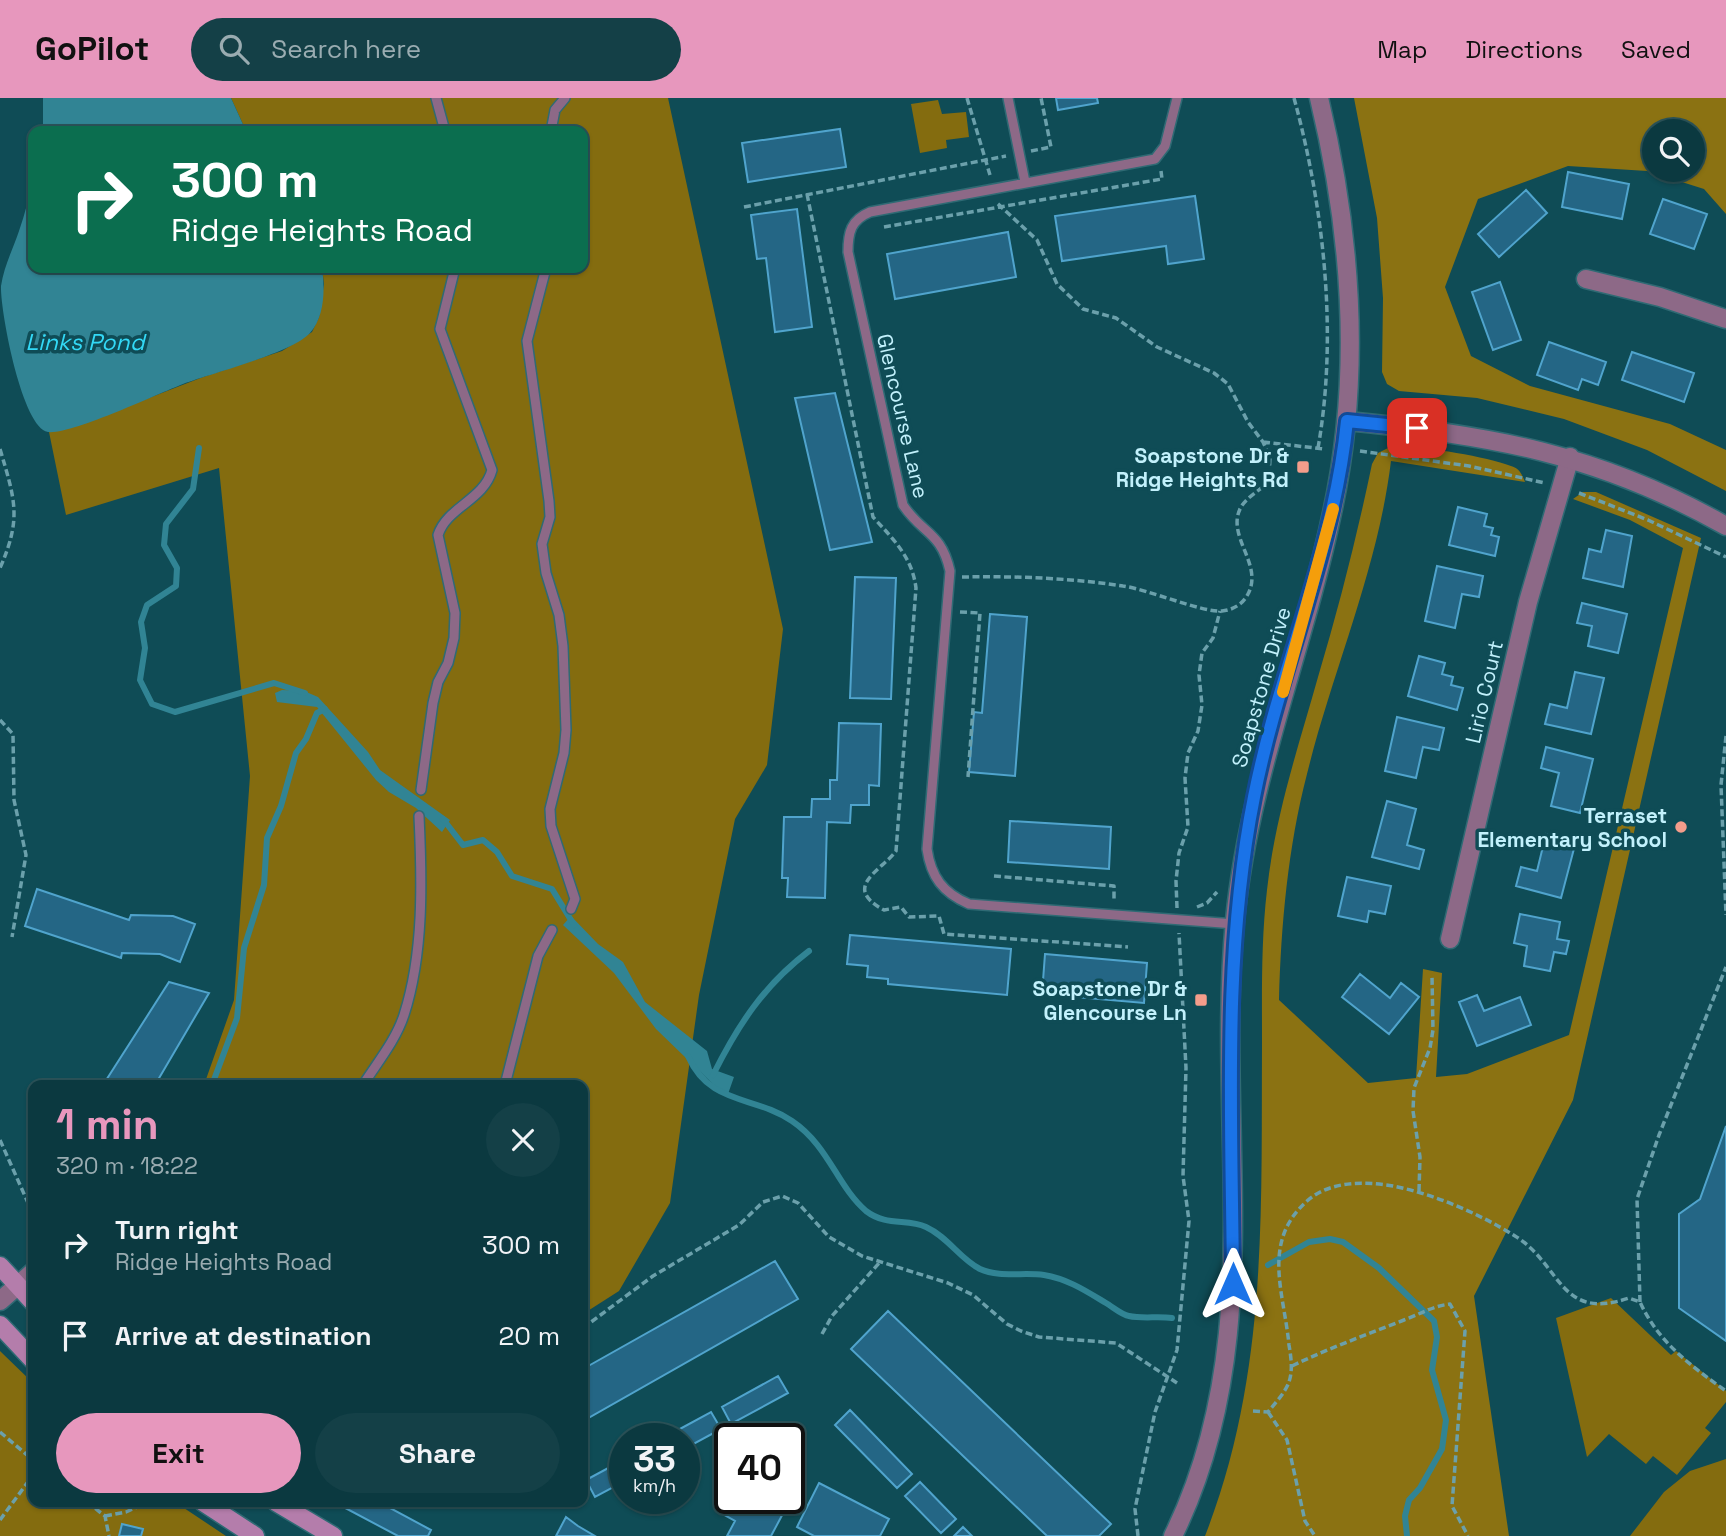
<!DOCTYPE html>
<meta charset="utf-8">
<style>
:root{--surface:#0b3940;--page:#144047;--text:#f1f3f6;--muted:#9aacb1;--line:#2b5359;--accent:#e797bd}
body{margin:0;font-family:"Space Grotesk",sans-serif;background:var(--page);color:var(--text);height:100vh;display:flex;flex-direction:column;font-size:26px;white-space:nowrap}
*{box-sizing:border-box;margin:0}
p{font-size:23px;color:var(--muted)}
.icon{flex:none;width:38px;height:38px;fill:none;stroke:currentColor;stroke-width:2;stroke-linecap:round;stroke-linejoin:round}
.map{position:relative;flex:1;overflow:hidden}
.sheet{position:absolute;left:28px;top:982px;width:560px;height:427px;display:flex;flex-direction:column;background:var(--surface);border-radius:14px;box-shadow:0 2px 5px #0004,0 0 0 2px var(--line)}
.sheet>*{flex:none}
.banner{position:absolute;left:28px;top:28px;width:560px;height:147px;border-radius:14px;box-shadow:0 2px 5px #0004,0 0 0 2px var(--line);background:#0b6e4f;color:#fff;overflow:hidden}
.tools{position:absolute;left:1642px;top:21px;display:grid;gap:14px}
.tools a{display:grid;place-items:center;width:63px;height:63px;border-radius:50%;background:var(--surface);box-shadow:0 2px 5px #0004,0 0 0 2px var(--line);font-size:35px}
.speed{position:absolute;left:609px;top:1325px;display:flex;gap:14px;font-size:35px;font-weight:700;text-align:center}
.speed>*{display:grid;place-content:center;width:91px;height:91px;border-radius:50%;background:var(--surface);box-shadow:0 2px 5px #0004,0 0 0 2px var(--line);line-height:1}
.speed small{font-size:18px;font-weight:400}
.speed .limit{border:4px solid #111;border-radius:10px;background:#fff;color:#111}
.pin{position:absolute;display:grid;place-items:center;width:60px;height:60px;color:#fff;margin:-30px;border-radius:14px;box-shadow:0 4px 10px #0006}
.me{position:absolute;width:77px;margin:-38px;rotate:0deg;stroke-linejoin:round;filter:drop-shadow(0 0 5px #0008)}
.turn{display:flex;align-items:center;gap:24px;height:147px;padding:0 28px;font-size:32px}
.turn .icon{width:91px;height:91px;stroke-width:2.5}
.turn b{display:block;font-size:49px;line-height:60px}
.round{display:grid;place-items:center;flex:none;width:74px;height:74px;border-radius:37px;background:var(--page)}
.summary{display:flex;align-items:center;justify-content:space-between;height:119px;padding:0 28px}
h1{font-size:42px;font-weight:600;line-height:52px;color:var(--accent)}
.button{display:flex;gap:14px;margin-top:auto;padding:14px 28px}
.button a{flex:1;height:80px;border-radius:42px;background:var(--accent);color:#111;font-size:28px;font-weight:600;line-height:80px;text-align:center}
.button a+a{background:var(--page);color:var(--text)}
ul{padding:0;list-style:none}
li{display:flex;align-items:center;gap:21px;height:91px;padding:0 28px}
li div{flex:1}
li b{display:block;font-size:26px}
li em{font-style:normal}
header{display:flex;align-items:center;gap:42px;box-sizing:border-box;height:98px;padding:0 35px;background:var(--accent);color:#111}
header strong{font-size:33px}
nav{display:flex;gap:38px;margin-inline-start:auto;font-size:24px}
.search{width:490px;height:63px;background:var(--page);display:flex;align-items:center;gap:18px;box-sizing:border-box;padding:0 24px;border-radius:38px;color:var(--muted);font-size:26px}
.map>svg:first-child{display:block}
.green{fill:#846c0f}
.forest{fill:#8b7212;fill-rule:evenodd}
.water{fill:#318494}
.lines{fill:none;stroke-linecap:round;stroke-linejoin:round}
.stream{stroke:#318494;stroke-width:6}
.building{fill:#246685;stroke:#50a4cd;stroke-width:2}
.service-casing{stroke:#2f6a74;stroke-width:12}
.minor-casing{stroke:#2f6a74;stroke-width:21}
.tertiary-casing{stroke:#2f6a74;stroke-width:21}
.secondary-casing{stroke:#2f6a74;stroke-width:21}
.path{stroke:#6ba0ab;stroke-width:3.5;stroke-dasharray:7 3.5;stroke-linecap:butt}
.service{stroke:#8d6987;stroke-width:9}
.minor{stroke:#8d6987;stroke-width:18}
.tertiary{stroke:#8d6987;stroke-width:18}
.secondary{stroke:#b47dab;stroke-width:18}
.route-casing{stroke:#114b97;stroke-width:18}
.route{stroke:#1a73e8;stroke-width:12}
.slow{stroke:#f59e0b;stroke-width:12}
.poi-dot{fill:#f49d8b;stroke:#0f4c56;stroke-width:2.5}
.labels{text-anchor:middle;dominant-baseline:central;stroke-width:7;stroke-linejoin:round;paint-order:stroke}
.street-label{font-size:21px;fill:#c2f1fc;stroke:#0f4c56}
.poi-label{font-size:21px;font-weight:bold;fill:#c2f1fc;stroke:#0f4c56;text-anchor:end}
.water-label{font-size:23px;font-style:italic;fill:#33d9f6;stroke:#0f4c56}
</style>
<header>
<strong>GoPilot</strong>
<div class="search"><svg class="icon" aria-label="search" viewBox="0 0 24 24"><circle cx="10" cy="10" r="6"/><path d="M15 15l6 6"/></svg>Search here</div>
<nav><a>Map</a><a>Directions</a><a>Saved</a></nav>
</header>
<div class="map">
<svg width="1726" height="1438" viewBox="0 0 1726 1438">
<rect width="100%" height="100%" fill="#0f4c56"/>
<!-- green -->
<path class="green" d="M231,0H668L783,531L767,667L735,721L699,897L670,1105L619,1193L583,1216V987H204L234,902L250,678L219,370L66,417L49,334L79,327L203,279L282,253L312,234L319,219L324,186L322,170H583V33H246Z
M938,2L942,16L966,14L969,39L946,42L947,50L920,55L911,6Z
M1611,1200L1671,1257L1676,1253L1726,1293V1304L1705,1330L1711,1335L1677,1377L1653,1358L1646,1366L1609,1336L1587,1359L1556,1220Z
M0,1253L33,1285V1404H175L226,1438H0Z
M1726,1361V1438H1630L1664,1394L1690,1373Z"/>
<!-- forest -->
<path class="forest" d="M1354,0H1726V116L1704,91L1647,73L1568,68L1478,101L1445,189L1471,258L1530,288L1670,326L1726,352V393L1647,352L1564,321L1477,300L1399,293L1387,286L1382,274L1383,200L1377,120ZM1654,33H1692V72H1654Z
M1390,349C1418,347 1484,358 1511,368C1519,370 1522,376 1525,384L1391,363C1378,471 1333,571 1307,676C1288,749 1281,827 1279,902L1368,985L1416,980L1423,871L1442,875L1436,979L1467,976L1569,937L1683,450L1630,422L1573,401L1583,394H1596L1701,440L1573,1002L1474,1198L1509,1438H1205C1268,1277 1261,1115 1262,946C1262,894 1261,843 1267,792C1275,718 1298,650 1318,579C1339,509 1357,438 1372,366L1378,355Z"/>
<!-- water -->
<path class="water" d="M43,0H231L246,33H43Z
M33,82V170H322C325,191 325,218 310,235C292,255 212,275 183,286C157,296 71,337 48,334C22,330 0,212 1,188C4,168 13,151 19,133C25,116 29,99 33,82Z
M282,592L304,593L318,599L368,654L380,672L450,722L442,734L416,710L389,694L376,682L317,609L277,604L275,595Z
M571,818L598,846L623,864L645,904L707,953L712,971L734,979L728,996L715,988L656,931L614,875L563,827Z"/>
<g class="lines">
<!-- stream -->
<path class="stream" d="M199,350L193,391L166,426L164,447L177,470L176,488L147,507L141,524L145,550L140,582L152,606L175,614L274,585L305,595
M443,721L463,747L483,742L497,754L512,778L552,791L574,827
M688,958C710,1008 754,997 792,1023C829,1048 837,1088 866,1113C887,1129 907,1120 926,1129C948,1139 960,1161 980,1171C999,1180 1024,1174 1044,1177C1068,1181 1086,1193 1106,1205C1113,1209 1122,1217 1129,1218C1142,1221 1158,1218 1172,1220
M713,977C738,927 764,887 809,853
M212,987L237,920L244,850L264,787L267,740L281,708L296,655L306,641L317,615L325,611
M1268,1167L1309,1144L1330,1141L1343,1144L1379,1170L1434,1223L1437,1239L1432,1272L1446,1322L1442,1351L1420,1390L1409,1402L1405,1418L1407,1438"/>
</g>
<!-- building -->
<path class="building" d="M1056,0H1097L1098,5L1058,12Z
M840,31L846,69L748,84L742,45Z
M1568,74L1629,86L1622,121L1562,109Z
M1526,92L1547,115L1499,159L1478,136Z
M1195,98L1204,161L1168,166L1166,148L1062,163L1055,118Z
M1663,101L1707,116L1694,151L1650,136Z
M797,111L812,229L775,234L766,160L757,161L751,117Z
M1008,134L1016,179L895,201L887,156Z
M1500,184L1521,242L1493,252L1472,194Z
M1549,244L1606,264L1598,287L1582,281L1578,292L1537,277Z
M1632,254L1694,275L1684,304L1622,282Z
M835,295L872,444L830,452L795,300Z
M1458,409L1487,416L1484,428L1493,430L1491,437L1499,439L1495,458L1449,447Z
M1606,432L1632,438L1623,489L1583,480L1589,451L1601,454Z
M1437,468L1483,478L1479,499L1462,496L1455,530L1425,523Z
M855,479L896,480L891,601L850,600Z
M1582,505L1627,516L1618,555L1588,548L1592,528L1577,525Z
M990,516L1027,519L1015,678L969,674L974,614L982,615Z
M1419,558L1445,565L1442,576L1453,579L1451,587L1463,590L1457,612L1408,598Z
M1575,574L1604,580L1591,636L1545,626L1550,606L1567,610Z
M1397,619L1444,630L1439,652L1423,649L1416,680L1385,673Z
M839,625L881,626L879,688L869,687V707H851L850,725L827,724L825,800L787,799L788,780H782L784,719H811L812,701H830V682H837Z
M1546,649L1593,661L1580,715L1551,708L1559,675L1541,670Z
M1387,703L1416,711L1407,747L1424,752L1419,771L1372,759Z
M1010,723L1111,729L1109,771L1008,764Z
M1546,736L1576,743L1561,800L1516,788L1521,769L1537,773Z
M1347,779L1391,788L1385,816L1369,813L1367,824L1338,818Z
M37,791L129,822L131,817L173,818L195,826L180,864L160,856L122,855L121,860L25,828Z
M1520,816L1560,824L1557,841L1569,843L1566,856L1554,854L1550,873L1524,868L1527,848L1514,845Z
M850,837L1011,851L1007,897L888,886V881L867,879L868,868L847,866Z
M1045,856L1147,865L1144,905L1042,896Z
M1360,876L1390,900L1401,885L1419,899L1389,936L1342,899Z
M169,884L209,895L155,987H103Z
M1477,897L1484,913L1520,899L1531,927L1477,948L1459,904Z
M1726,1028V1243L1679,1210V1116L1700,1101Z
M775,1163L798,1201L583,1323V1271Z
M888,1213L1111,1426L1099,1438H1047L851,1251Z
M778,1278L788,1295L731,1326L722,1309Z
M850,1312L912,1376L897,1390L835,1327Z
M711,1314L721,1331L688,1349L678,1332Z
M625,1361V1383L595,1399L586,1382Z
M920,1384L956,1421L941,1435L905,1398Z
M819,1385L889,1421L880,1438H814L797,1429Z
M789,1391L795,1393L771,1438H727L735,1423L721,1415L730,1399L789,1400Z
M334,1404H379L431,1432L428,1438H398Z
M566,1419L578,1428L595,1438H556Z
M122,1426L143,1431L141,1438H119Z
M963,1429L972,1438H954Z"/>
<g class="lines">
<defs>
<path id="service" d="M436,0L445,33
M1008,0L1025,84
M1177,0L1165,48L1155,61L870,114C851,122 848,134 848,154L903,407C922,436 941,433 950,473L927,751C931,779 943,795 969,806L1235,826
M551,33L555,12L565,0
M546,170L527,243L549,403L550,419L542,446L546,475L559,517L563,548L566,632L564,655L550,711L551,728L575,801L571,811
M421,692L433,605L438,584L448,565L454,540L455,515L438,437C447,409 484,402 492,372L440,231L455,170
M363,987C377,965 396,942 404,917C424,855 422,782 419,718
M505,987L538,858L552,832"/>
<path id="minor" d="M1586,181L1660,199L1726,221
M1450,841L1528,504L1570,359
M0,1203L33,1174"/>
<path id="tertiary" d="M1347,323C1490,337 1599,356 1726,428
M1173,1438C1270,1241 1215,1031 1235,822C1249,679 1303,554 1332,415C1362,277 1352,137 1319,0"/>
<path id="secondary" d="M0,1168L33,1204
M0,1227L33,1262
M203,1404L255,1438
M276,1404L333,1438"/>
</defs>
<!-- service casing -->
<use href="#service" class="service-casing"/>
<!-- minor casing -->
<use href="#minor" class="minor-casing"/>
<!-- tertiary casing -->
<use href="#tertiary" class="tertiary-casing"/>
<!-- secondary casing -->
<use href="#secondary" class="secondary-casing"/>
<!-- path -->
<path class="path" d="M967,0L990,77
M1294,0C1324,110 1338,237 1318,350
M1031,53L1051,49L1041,0
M807,96L873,419C894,442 912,459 916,490L896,753C881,773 841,789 884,812L901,809L909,819L939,818L944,836L1128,849
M744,109L1006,58
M884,129L1162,81L1161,73
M1263,344L1324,351
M0,351C15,402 22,420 0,470
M1360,353L1469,368L1545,385
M1579,395L1648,422L1726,459
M962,479C1016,478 1071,480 1123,488C1147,491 1203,515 1222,513C1233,512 1243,506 1248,496C1264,466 1225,438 1241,409C1247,399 1260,392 1269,384L1270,359L1263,344L1248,324L1228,286L1214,275L1157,249L1116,220L1083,211L1057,186L1037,142L997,105
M960,514L980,515L968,679
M0,622L13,636L14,702L26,757L12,839
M1726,638L1721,687L1726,817
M994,778L1114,788V802
M1197,809L1207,805L1217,794
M1177,810L1176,783L1179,755L1188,729L1185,680L1188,655L1198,633L1202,607L1199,577L1202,555L1213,540L1220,513
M0,1042L33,1116
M1419,1093L1420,1059L1413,1013L1414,990L1430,950L1433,932L1432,878
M1640,1204L1637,1101L1659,1037L1726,869
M583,1230L653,1178L739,1127L763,1104L782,1098L798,1105L829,1139L862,1158L948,1185L973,1197L1007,1226L1021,1233L1039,1239L1116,1245L1177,1285
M822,1236L832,1218L880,1164
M1292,1268C1329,1250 1366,1237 1404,1222C1420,1216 1433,1208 1450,1206L1465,1233L1452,1408L1468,1438
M1253,1313L1268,1314C1275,1305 1285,1295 1289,1284C1293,1272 1291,1259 1289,1247C1284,1194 1261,1144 1307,1103C1330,1083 1363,1083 1393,1088C1434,1096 1480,1116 1515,1138C1562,1167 1559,1224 1629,1200L1640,1204C1658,1244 1691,1268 1726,1293
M1268,1314L1287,1342L1305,1423L1315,1438
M0,1334L33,1362
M87,1404L105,1418L109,1438
M105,1418L126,1414L148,1404
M0,1422L33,1377
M1138,1438L1135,1411L1149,1343L1155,1314L1177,1252L1189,1123L1183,1078L1186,970L1179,835"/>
<!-- service -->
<use href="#service" class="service"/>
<!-- minor -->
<use href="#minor" class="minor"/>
<!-- tertiary -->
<use href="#tertiary" class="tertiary"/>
<!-- secondary -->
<use href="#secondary" class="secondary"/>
</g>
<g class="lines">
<defs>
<path id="route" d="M1233,1186C1232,1023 1222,859 1254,699C1279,572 1334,453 1347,323L1417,330"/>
</defs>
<!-- route casing -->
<use href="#route" class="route-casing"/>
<!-- route -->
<use href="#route" class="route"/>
<!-- slow -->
<path class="slow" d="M1283,594L1333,411"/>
</g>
<!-- markers -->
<g class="poi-dot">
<rect x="1296" y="362" width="14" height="14" rx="3.5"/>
<circle cx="1681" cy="729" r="7"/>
<rect x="1194" y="895" width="14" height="14" rx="3.5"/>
</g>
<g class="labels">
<!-- street labels -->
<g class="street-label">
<text transform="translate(903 318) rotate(77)">Glencourse Lane</text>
<text transform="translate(1261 589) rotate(-74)">Soapstone Drive</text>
<text transform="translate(1484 594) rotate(-77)">Lirio Court</text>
</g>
<!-- poi labels -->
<g class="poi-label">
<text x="1289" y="357">Soapstone Dr &amp;<tspan x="1289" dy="24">Ridge Heights Rd</tspan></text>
<text x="1667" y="717">Terraset<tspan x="1667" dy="24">Elementary School</tspan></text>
<text x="1187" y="890">Soapstone Dr &amp;<tspan x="1187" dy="24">Glencourse Ln</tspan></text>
</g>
<!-- water labels -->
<g class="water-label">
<text x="85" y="244">Links Pond</text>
</g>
</g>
</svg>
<div class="tools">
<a><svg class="icon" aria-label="search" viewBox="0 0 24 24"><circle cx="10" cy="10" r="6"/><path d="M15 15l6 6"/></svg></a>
</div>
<div class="speed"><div>33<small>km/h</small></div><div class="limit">40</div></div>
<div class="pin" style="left:1417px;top:330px;background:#d93025"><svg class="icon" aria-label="arrive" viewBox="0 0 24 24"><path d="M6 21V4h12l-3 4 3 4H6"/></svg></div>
<svg class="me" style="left:1233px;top:1186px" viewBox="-20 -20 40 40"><path d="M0-17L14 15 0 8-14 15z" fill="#1a73e8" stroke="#fff" stroke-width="4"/></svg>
<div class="banner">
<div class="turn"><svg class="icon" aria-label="right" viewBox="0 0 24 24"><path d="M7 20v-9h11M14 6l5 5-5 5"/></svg><div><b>300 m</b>Ridge Heights Road</div></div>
</div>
<section class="sheet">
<div class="summary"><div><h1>1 min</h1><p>320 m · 18:22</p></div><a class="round"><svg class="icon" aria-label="close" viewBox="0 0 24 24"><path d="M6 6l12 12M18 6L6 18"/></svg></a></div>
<ul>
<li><svg class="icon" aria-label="right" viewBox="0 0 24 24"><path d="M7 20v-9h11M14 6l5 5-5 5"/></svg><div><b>Turn right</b><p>Ridge Heights Road</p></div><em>300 m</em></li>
<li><svg class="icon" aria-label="arrive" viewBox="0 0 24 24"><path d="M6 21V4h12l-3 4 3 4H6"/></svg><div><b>Arrive at destination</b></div><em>20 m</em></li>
</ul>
<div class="button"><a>Exit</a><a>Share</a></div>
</section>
</div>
